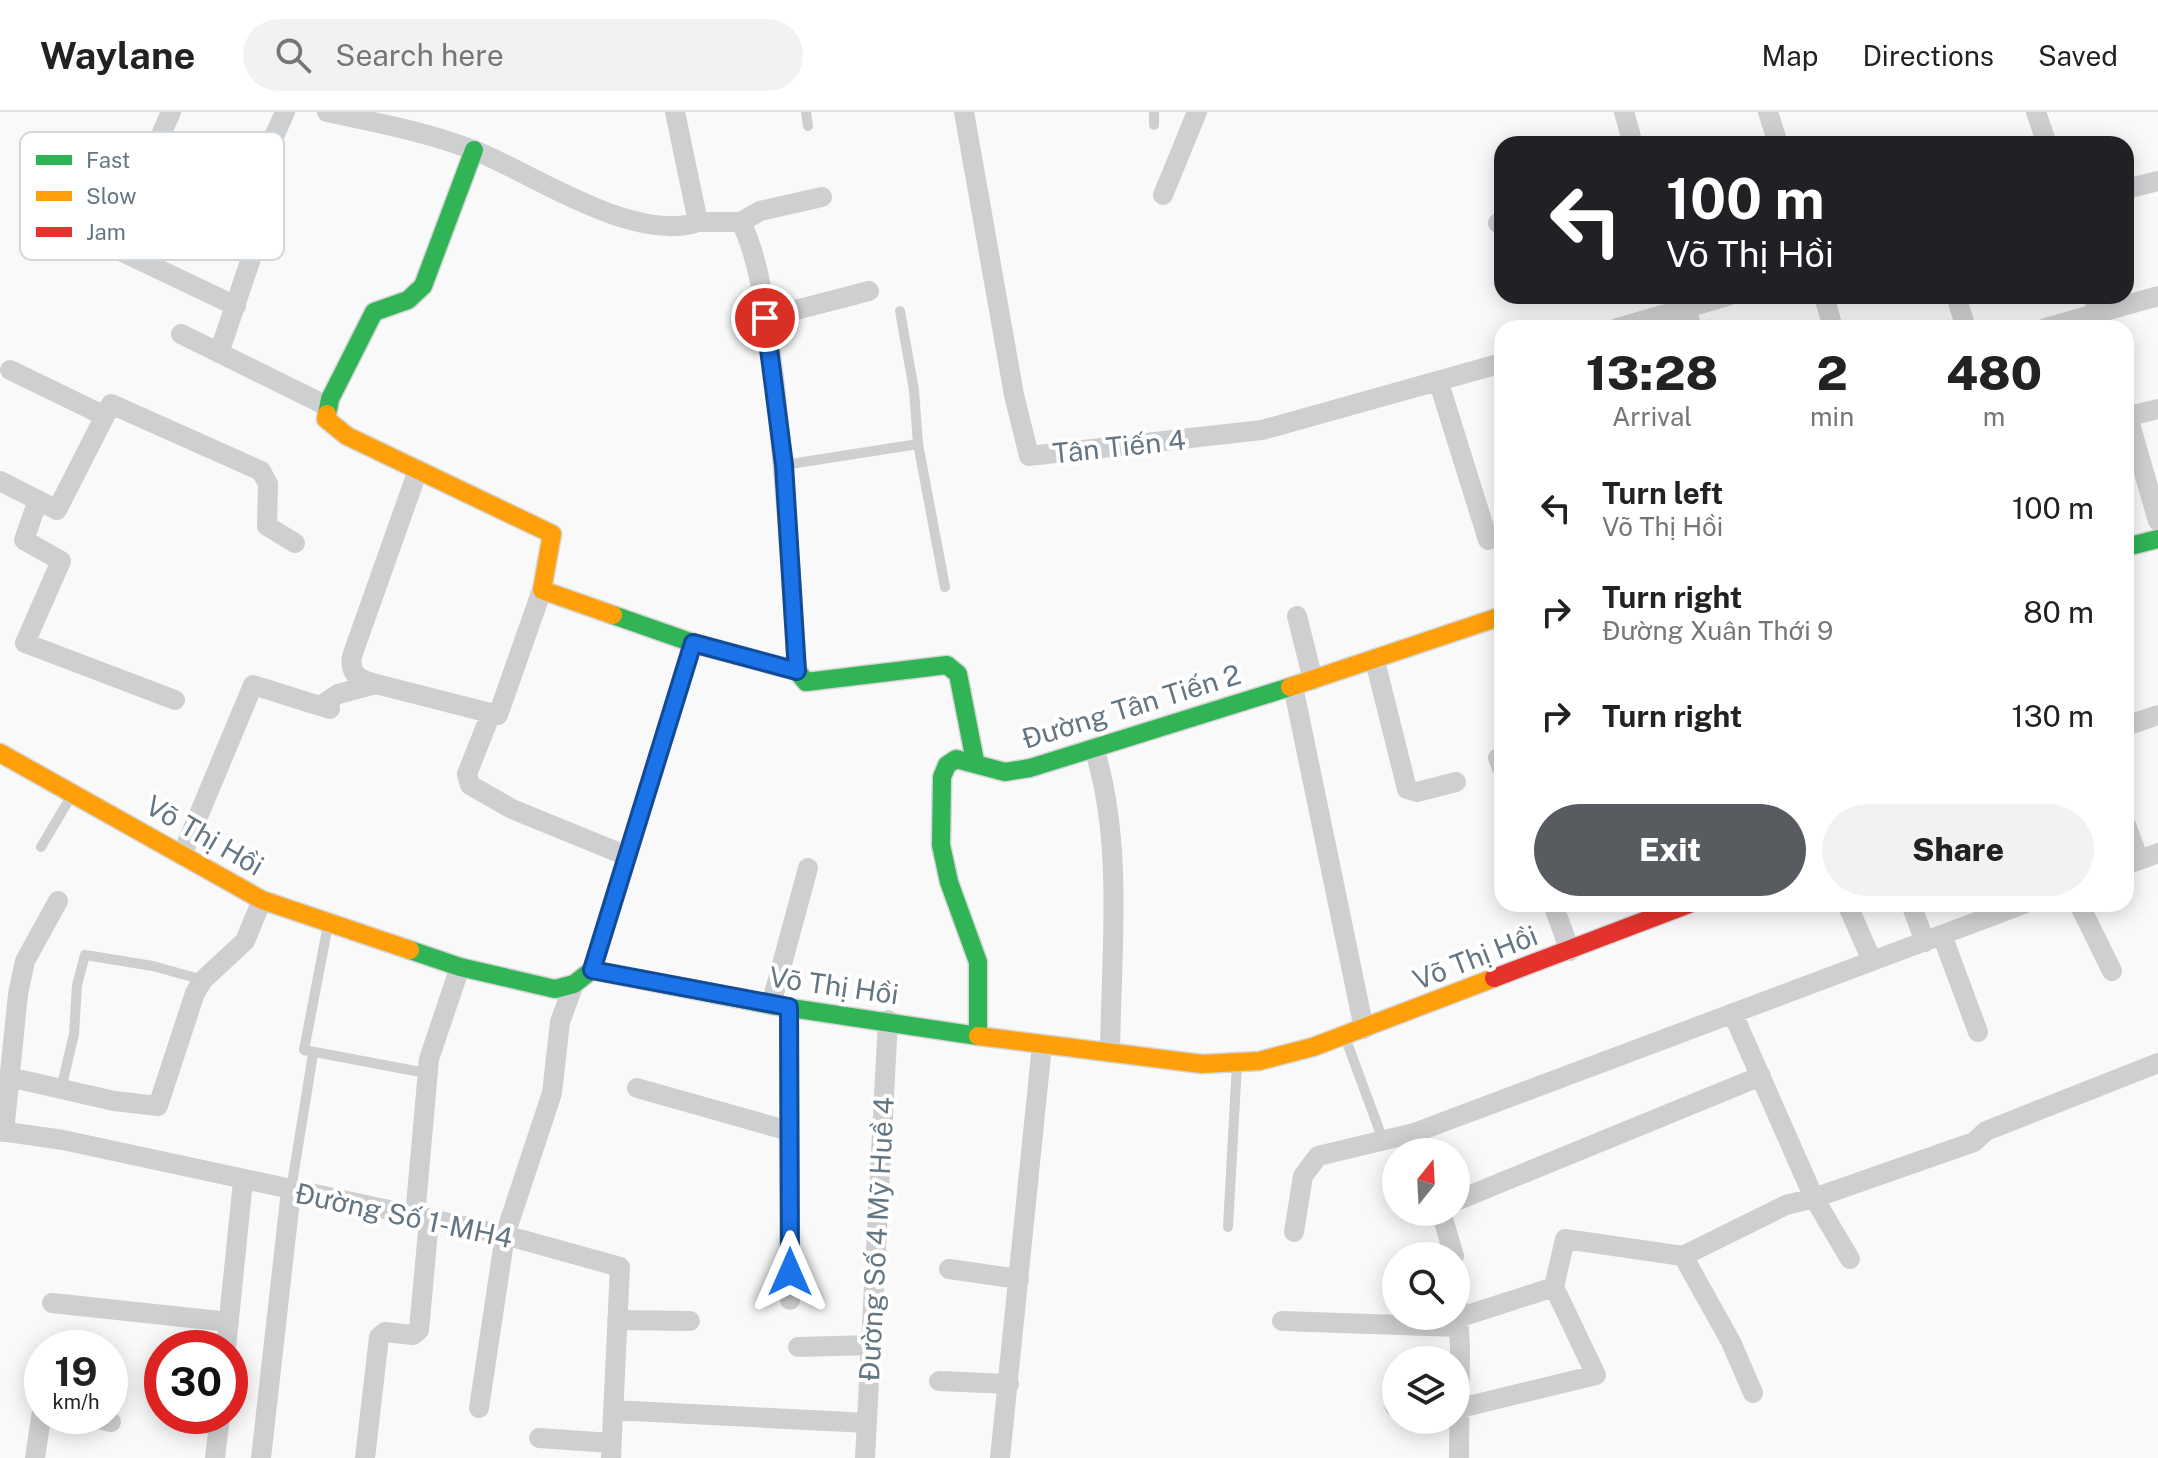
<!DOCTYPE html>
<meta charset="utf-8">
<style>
:root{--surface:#fff;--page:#f2f2f2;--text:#222;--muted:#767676;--line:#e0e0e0;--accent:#585c60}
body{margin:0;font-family:"Public Sans",sans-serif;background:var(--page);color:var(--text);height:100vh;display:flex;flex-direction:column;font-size:30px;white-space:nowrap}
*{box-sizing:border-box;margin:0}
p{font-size:26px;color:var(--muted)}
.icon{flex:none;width:44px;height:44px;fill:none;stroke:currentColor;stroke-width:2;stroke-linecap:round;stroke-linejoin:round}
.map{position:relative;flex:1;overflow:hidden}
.sheet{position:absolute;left:1494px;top:208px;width:640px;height:592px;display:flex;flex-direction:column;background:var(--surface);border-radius:24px;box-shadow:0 4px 20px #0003}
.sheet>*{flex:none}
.hud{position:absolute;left:1494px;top:24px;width:640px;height:168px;border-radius:24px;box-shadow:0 4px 20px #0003;background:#202124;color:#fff;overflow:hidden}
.needle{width:52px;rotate:18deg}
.fabs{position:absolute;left:1382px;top:1026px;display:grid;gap:16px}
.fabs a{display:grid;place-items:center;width:88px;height:88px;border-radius:50%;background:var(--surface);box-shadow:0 4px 20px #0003;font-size:40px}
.speed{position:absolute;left:24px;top:1218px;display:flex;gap:16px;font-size:40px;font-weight:700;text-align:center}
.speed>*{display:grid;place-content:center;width:104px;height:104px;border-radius:50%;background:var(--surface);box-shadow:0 4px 20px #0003;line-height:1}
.speed small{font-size:20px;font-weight:400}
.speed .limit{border:12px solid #d22;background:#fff;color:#111}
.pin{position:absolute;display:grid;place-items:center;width:68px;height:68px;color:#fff;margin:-34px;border:4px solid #fff;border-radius:50%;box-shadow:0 2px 8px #0007}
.me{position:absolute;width:88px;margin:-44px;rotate:0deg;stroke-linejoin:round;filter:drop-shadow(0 0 6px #0008)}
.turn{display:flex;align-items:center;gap:28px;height:168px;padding:0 40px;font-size:36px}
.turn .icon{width:104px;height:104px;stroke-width:2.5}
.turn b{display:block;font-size:56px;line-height:68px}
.eta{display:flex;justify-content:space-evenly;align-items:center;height:136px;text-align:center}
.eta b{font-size:48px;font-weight:800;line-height:56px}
.primary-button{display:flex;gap:16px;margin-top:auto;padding:16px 40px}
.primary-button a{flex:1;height:92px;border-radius:48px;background:var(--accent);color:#fff;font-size:32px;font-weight:800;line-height:92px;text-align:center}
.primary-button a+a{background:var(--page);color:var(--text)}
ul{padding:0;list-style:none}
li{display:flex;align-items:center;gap:24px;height:104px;padding:0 40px}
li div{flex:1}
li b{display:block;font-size:30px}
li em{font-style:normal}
header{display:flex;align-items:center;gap:48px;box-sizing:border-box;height:112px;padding:0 40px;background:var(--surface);border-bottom:2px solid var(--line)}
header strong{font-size:38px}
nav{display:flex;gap:44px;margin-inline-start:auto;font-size:28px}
.search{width:560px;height:72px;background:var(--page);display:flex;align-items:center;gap:20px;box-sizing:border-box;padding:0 28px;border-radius:44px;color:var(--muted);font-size:30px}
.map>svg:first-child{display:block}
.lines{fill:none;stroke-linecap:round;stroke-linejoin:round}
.fast-casing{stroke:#d5d6d7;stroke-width:21}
.slow-casing{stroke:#d5d6d7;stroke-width:21}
.jam-casing{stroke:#d5d6d7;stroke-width:21}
.lane{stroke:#cecfd0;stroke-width:10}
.street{stroke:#cecfd0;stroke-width:20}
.fast{stroke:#30b455;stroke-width:18}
.slow{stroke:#ff9f0a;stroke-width:18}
.jam{stroke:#e5322d;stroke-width:18}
.route-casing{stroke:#114b97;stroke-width:20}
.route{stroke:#1a73e8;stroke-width:14}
.labels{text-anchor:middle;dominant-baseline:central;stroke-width:8;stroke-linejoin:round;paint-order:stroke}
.street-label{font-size:28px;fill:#657683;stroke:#fff}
.key{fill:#fff;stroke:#d1d6da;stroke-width:2}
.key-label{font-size:22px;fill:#657683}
</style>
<header>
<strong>Waylane</strong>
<div class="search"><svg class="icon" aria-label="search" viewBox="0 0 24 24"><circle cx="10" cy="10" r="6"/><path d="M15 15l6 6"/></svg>Search here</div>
<nav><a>Map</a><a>Directions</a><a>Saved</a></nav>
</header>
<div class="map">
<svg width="2158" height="1346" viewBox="0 0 2158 1346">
<rect width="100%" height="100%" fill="#f9f9f9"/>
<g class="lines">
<defs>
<path id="fast" d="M327,302L330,287L374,200L408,188L423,174L474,38
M2126,435L2158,427
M613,503L693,531L797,559L806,570L947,553L958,562L975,649
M410,838L460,855L555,877L574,872L592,858L771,893L978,924
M978,922V850L949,770L941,733L942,665L947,653L956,647L1005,660L1030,656L1290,575"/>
<path id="slow" d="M327,302L326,307L347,324L552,422L542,478L613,503
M1290,575L1502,504
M0,641L262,788L410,838
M978,924L1202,952L1259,949L1313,935L1494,866"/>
<path id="jam" d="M1494,866L1689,792"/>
</defs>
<!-- fast casing -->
<use href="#fast" class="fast-casing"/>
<!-- slow casing -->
<use href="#slow" class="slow-casing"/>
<!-- jam casing -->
<use href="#jam" class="jam-casing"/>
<!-- lane -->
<path class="lane" d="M806,0L808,14
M1154,0V13
M900,199L914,278L918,332L945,475
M784,353L918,332
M41,735L70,686
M328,813L304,938L426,961
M1345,925L1383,1028
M61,977L74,922L77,873L85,843L153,854L203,868
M291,1078L313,942
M1228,1115L1237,952"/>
<!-- street -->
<path class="street" d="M327,0C377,11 428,20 476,39C535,63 635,132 698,110
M675,0L698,110H741C763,156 767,215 774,265C785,363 791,461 797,559
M964,0L1014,283L1029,344L1262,318L1502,251
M1624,0L1633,32
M1768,0L1778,32
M2036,0L2047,32
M157,32L171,0
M2126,77L2158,69
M1163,83L1197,0
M741,110L760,99L822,85
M1498,111L1502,110
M76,118L236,194
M1682,184L1692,216
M1824,184L1833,216
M1956,184L1966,216
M2093,184L2102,216
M765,206L869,179
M1617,216L1728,184
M2045,216L2158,184
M181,222L329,295
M219,241L258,126L254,98L255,67L285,0
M10,258L105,304
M1439,271L1488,428
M2126,298L2158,409
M2126,305L2158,297
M0,369L57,398L111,292L261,359L268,372L267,414L295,431
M38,388L24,428L61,449L25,531L175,588
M1297,504L1313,568
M1375,549L1407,677L1417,680L1456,670
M376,572C360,568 349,563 352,544L418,358
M1293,574L1364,917
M330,597L320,594L338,582L376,572L498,603L542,478
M490,604L467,662L470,673L512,697L627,744
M2126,614L2158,603
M1094,636C1124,732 1111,841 1110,941
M1498,646L1502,656
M2126,713L2139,748
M182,743L253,573L320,594
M2126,753L2158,741
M1553,792L1570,839
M1847,792L1872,849
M1911,792L1925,830
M2079,792L2112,859
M1942,823L1978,920
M592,858L693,531
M771,893L808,756
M789,895L790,1188
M1733,902L1814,1086L1786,1093L1683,1144L1731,1230L1753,1281
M9,965L114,989L158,994L195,881L203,868L245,829L262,788
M637,976L789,1019
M0,1019L63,1028L505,1123L620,1155L611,1346
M4,1020L18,882L25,849L58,789
M1420,1040L1414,1021L2024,792
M1456,1089L1761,964
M1441,1100L1454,1144
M415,1105L429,947L460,855
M1294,1120L1303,1064L1318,1044L1414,1021
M1850,1147L1814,1086L1974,1030L1986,1019L2158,951
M949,1157L1019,1167
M1456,1168L1460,1234L1459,1346
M1554,1175L1565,1127L1683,1144
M52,1191L229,1210
M617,1208L690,1209
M1282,1209L1459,1215
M798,1235L870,1233
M226,1236L243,1069
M939,1269L1009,1272
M1395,1295H1396
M479,1296L505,1123L552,981L560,910L574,872
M1456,1297L1596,1263L1554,1175L1458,1206
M613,1298L867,1311
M82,1304L111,1310
M539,1326L611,1331
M35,1346L42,1299
M215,1346L220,1304
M261,1346L291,1079
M365,1346L379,1225L385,1220L413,1223L419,1218L429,1108
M865,1346L888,908
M1000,1346L1042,933"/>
<!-- fast -->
<use href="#fast" class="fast"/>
<!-- slow -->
<use href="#slow" class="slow"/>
<!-- jam -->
<use href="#jam" class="jam"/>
</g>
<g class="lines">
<defs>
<path id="route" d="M765,206L784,353L797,559L693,531L592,858L789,895L790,1160"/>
</defs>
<!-- route casing -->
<use href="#route" class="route-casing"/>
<!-- route -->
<use href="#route" class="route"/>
</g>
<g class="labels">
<!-- street labels -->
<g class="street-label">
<text transform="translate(1119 334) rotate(-6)">Tân Tiến 4</text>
<text transform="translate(1131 594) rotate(-17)">Đường Tân Tiến 2</text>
<text transform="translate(205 723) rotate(30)">Võ Thị Hồi</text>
<text transform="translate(1475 845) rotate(-21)">Võ Thị Hồi</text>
<text transform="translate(834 873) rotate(8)">Võ Thị Hồi</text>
<text transform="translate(404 1103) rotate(12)">Đường Số 1-MH4</text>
<text transform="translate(876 1127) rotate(-87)">Đường Số 4 Mỹ Huề 4</text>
</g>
</g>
<!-- legend -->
<rect x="20" y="20" width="264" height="128" rx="12" class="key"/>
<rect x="36" y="43" width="36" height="10" fill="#30b455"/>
<rect x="36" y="79" width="36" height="10" fill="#ff9f0a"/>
<rect x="36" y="115" width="36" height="10" fill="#e5322d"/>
<g class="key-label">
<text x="86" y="56">Fast</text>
<text x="86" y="92">Slow</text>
<text x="86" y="128">Jam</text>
</g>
</svg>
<div class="fabs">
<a><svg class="needle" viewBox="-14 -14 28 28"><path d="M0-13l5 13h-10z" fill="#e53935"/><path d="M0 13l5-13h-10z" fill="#767676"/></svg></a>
<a><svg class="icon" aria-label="search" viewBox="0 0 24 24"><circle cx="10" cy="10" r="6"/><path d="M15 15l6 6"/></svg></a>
<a><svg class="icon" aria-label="layers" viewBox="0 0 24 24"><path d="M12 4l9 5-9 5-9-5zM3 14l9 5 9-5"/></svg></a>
</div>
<div class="speed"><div>19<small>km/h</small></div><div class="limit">30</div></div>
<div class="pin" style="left:765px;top:206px;background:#d93025"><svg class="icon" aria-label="arrive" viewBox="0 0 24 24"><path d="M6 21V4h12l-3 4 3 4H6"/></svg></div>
<svg class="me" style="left:790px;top:1160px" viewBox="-20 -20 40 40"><path d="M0-17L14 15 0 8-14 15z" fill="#1a73e8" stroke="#fff" stroke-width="4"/></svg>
<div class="hud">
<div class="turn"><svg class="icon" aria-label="left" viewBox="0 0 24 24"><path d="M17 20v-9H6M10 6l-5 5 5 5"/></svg><div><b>100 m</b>Võ Thị Hồi</div></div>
</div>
<section class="sheet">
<div class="eta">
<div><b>13:28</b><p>Arrival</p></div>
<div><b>2</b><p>min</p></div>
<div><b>480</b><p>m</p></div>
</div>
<ul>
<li><svg class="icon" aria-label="left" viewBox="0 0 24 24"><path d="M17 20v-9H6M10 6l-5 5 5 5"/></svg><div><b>Turn left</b><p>Võ Thị Hồi</p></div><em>100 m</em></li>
<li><svg class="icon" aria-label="right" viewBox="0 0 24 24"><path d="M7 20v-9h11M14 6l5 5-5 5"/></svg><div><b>Turn right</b><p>Đường Xuân Thới 9</p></div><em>80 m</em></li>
<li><svg class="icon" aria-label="right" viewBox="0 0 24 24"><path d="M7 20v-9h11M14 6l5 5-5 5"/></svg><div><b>Turn right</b></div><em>130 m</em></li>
</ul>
<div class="primary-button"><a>Exit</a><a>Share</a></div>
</section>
</div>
